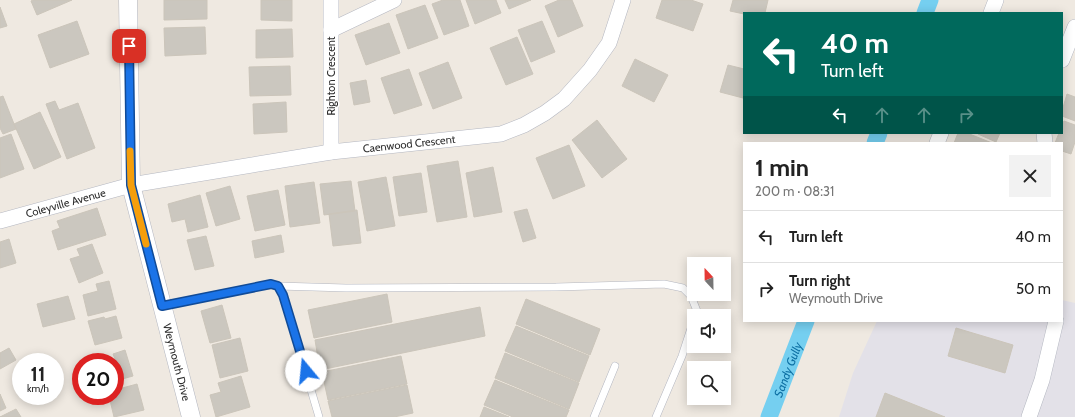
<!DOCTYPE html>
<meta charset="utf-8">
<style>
:root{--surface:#fff;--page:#f2f2f2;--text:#222;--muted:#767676;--line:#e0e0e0}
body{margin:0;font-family:Cabin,sans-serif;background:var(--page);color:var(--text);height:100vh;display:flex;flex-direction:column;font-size:15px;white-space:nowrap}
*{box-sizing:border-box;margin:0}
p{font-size:13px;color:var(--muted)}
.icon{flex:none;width:22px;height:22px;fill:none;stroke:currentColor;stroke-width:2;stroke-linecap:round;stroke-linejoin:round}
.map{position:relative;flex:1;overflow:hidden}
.side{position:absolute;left:743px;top:142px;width:320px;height:180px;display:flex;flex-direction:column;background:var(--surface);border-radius:0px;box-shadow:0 2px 10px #0003}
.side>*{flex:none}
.banner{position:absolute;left:743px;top:12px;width:320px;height:122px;border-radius:0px;box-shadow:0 2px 10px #0003;background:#00695c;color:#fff;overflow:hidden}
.needle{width:26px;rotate:338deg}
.controls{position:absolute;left:687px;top:257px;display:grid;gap:8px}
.controls a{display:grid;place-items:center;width:44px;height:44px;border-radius:0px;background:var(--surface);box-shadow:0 2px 10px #0003;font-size:20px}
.speed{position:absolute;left:12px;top:353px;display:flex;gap:8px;font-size:20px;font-weight:700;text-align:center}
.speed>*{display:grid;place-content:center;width:52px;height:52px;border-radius:50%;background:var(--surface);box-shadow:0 2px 10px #0003;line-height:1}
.speed small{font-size:10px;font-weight:400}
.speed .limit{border:6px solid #d22;background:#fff;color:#111}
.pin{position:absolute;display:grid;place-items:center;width:34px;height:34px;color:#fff;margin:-17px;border-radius:8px;box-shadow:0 2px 6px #0006}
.me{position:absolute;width:44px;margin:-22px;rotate:343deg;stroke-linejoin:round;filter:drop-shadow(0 0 3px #0008)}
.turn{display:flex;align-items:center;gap:14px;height:84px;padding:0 12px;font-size:18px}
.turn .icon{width:52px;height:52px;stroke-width:2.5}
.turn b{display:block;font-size:28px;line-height:34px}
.lanes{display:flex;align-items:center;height:38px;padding:0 12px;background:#0003;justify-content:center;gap:20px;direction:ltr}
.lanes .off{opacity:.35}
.round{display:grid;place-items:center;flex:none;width:42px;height:42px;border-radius:0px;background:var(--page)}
.headline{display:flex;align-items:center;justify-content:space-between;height:68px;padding:0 12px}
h1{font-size:24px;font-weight:800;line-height:30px}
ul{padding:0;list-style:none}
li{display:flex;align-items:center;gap:12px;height:52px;padding:0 12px;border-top:1px solid var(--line)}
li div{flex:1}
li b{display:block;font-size:15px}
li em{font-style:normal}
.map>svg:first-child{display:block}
.industrial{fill:#e3e1e8}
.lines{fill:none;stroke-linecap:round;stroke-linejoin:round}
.canal{stroke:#75cff0;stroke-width:17}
.building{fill:#cbc7bf;stroke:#cbc5ba}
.service-casing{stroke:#b4b7c1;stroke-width:8}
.minor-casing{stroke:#b4b7c1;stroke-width:16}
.tertiary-casing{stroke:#b4b7c1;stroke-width:19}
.service{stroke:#fff;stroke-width:7}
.minor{stroke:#fff;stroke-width:15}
.tertiary{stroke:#fff;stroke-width:18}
.route-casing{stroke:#114b97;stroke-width:10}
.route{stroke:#1a73e8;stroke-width:7}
.slow{stroke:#f59e0b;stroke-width:7}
.labels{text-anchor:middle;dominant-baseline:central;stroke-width:3;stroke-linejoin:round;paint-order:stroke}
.street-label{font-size:11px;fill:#2e2e2e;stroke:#fff}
.water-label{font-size:12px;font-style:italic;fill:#0d6fa3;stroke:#fff}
</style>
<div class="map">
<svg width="1075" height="417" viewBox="0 0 1075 417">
<rect width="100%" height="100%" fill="#efe9e1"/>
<!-- industrial -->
<path class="industrial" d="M1062,300L1075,303V417H839L853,373L877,321H1062Z"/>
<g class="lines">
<!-- canal -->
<g class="canal">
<path d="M925,13L930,0"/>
<path d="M875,143L879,133"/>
<path id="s1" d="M769,417L806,321"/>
</g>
</g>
<!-- building -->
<path class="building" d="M33,0H72L37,15L31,1Z
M164,0H207V19L164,20Z
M261,0H292V21L261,20Z
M443,0H460L469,26L444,35L432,4Z
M466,0H496L501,13L475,24Z
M505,0H531L509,9Z
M559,0H572L583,26L558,37L545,6Z
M662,0H691L703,4L693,31L656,18Z
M733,0H768L765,13H744V14L730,11Z
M425,5L438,38L408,49L396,15Z
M0,7L7,26L0,28Z
M77,21L89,54L50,68L38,35Z
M542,21L555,52L531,62L518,30Z
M389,23L400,53L366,65L355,35Z
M205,27L206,54L165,56L164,28Z
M292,29L293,57L256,58V30Z
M517,37L533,74L506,85L490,48Z
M635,59L668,75L654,102L622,86Z
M448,62L462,98L433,109L419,73Z
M728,65L744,69L743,98L720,92Z
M290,66L291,95L250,96L249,67Z
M409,69L422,105L394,114L381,78Z
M366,80L370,102L354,105L350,83Z
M1067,94L1075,97V121L1062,116V111Z
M3,96L16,129L3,134L0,128V97Z
M55,101L59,110L78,103L95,148L67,159L46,104Z
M286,102L287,132L254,134L253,104Z
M40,112L61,157L34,169L14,124Z
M597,120L627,159L602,178L572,140Z
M1064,121L1075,125V142L1071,154L1062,151V143H1055L1059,133H1062V125Z
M958,133H967L992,143H954Z
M978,133H1000L996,142L978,134Z
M11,134L24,169L0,178V138Z
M569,145L585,186L553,199L536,158Z
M458,161L467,217L437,222L427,166Z
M493,167L502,212L474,217L466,173Z
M421,173L427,212L399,216L393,177Z
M386,177L395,226L367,231L358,182Z
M351,181L355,211L324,215L320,184Z
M314,182L320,223L290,227L285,186Z
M230,186L240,219L216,226L206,193Z
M278,190L285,225L255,231L247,196Z
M200,195L208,227L188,232L185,219L172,222L168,204Z
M97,208L106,235L58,250L52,231L60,228L57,221Z
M527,209L536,238L523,242L514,212Z
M357,210L361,243L333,246L329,214Z
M281,235L284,252L255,258L252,241Z
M206,236L214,266L195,270L187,240Z
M9,239L16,263L0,268V242Z
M92,244L103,273L79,283L70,259L80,256L77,249Z
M109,281L116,309L88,316L83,295L98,291L96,284Z
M387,294L392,322L314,338L308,310Z
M68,296L75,319L43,327L37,304Z
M526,299L600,329L590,355L516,324Z
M222,305L231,338L210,343L201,311Z
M480,307L485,336L320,370L315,340Z
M116,316L122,338L95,345L88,321L104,317L105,319Z
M516,326L589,356L579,382L505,351Z
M956,328L1013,345L1005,373L948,356Z
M240,338L248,371L220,378L212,345Z
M9,348L16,360L0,369V353Z
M125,350L133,376L115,381V362H106L115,359L113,354Z
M505,353L579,383L569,409L495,378Z
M401,356L407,384L328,400L322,372Z
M241,376L250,407L216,417L210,395L221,392L218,383Z
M495,380L569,410L566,417H513L484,405Z
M137,384L144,410L114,417L109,396H115V390Z
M407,385L413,413L394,417H332L328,401Z
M885,393L945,417H876Z
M0,394L6,408L0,411Z
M484,407L509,417H480Z
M16,409L21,417H0Z"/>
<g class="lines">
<defs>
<path id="service" d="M278,286L346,288L556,287L664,284L683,288L691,296L697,311L695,316
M162,306L271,284L278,286L283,295L319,417
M594,417L615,366
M656,417L682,356L694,319"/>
<g id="minor">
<path d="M991,13L996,0"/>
<path d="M331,30L394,0"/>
<path d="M1062,60L1075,27"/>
<path d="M1044,133L1045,143"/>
<path d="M937,143L941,133"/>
<path d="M331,152V0"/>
<path id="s2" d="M0,221L131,185L331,152L501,134L524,125L545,113L564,99L590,70L609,43L623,0"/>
<path d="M1029,417L1042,380L1056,321"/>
</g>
<g id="tertiary">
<path id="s3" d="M128,0L131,185L191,417"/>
</g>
</defs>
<!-- service casing -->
<use href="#service" class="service-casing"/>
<!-- minor casing -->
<use href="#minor" class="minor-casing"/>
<!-- tertiary casing -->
<use href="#tertiary" class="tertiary-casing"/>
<!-- service -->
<use href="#service" class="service"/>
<!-- minor -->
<use href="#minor" class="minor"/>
<!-- tertiary -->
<use href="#tertiary" class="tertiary"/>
</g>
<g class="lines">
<defs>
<path id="route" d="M129,46L131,185L162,306L271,284L278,286L283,295L306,371"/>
</defs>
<!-- route casing -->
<use href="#route" class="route-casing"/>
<!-- route -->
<use href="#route" class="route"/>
<!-- slow -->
<path class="slow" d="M130,151L131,185L146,244"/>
</g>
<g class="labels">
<!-- street labels -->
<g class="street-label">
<text transform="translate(331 76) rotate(-90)">Righton Crescent</text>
<text stroke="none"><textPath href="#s2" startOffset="417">Caenwood Crescent</textPath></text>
<text stroke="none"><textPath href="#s2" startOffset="68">Coleyville Avenue</textPath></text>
<text stroke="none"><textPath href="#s3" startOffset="368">Weymouth Drive</textPath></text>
</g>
<!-- water labels -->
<g class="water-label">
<text stroke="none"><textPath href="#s1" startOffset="51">Sandy Gully</textPath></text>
</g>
</g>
</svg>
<div class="controls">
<a><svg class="needle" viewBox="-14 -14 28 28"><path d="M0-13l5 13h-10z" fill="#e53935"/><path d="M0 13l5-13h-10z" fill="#767676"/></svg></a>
<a><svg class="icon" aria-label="sound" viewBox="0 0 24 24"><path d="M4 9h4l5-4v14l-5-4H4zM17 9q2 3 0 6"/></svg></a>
<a><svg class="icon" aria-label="search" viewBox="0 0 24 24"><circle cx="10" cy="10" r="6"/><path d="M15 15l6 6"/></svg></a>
</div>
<div class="speed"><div>11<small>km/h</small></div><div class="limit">20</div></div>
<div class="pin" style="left:129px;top:46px;background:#d93025"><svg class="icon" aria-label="arrive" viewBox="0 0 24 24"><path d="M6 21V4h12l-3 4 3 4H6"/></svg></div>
<svg class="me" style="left:306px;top:371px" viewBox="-20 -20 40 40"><circle r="19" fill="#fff"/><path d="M0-13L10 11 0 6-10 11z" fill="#1a73e8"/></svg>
<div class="banner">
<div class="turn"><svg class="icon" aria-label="left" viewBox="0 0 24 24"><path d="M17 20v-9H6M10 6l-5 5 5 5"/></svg><div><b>40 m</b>Turn left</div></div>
<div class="lanes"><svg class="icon" aria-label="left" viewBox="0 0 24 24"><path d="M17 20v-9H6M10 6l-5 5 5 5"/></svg><svg class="icon off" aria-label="ahead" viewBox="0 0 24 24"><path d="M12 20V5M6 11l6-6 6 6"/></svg><svg class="icon off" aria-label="ahead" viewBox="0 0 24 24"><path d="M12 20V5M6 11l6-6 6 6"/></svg><svg class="icon off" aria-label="right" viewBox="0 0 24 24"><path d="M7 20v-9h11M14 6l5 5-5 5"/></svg></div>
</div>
<section class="side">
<div class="headline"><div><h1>1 min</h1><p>200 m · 08:31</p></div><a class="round"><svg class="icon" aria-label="close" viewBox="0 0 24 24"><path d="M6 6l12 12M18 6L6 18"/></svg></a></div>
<ul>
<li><svg class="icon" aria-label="left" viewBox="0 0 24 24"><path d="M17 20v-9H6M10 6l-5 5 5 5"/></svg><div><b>Turn left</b></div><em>40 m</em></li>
<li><svg class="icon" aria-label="right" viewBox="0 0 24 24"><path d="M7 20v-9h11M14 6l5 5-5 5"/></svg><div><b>Turn right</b><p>Weymouth Drive</p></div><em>50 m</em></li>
</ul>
</section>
</div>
